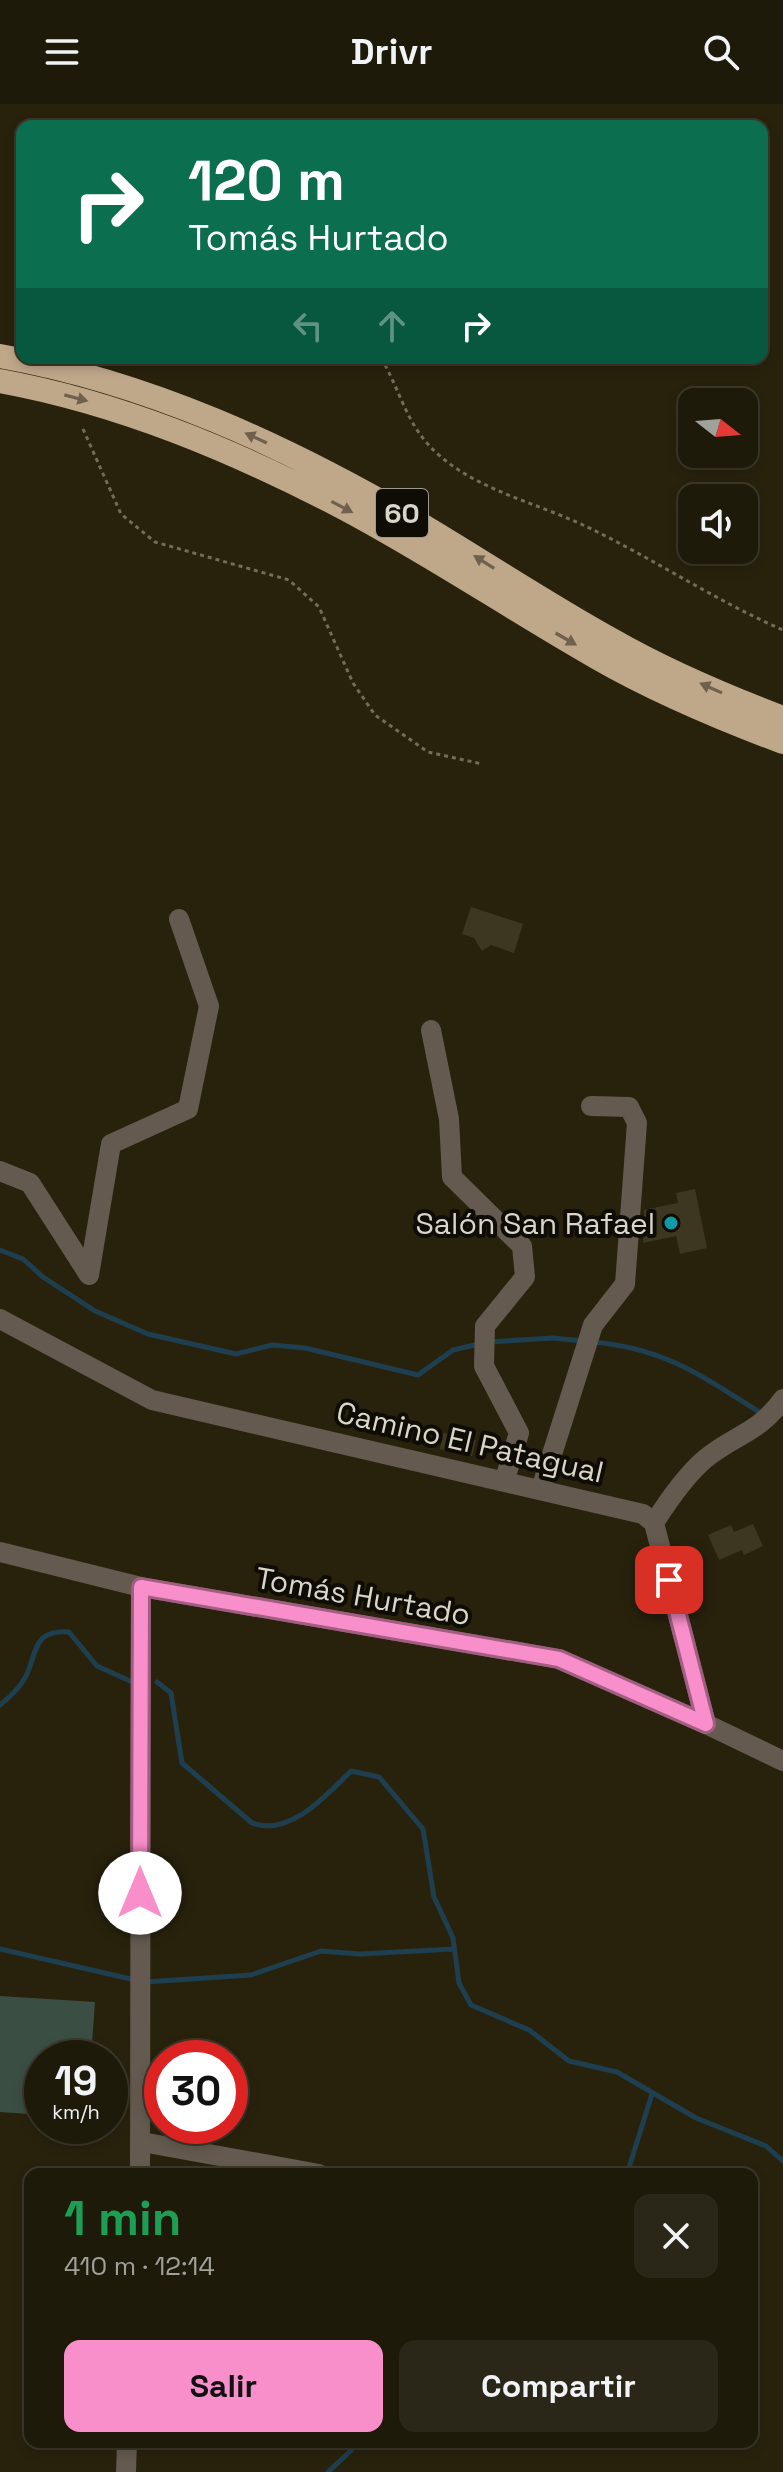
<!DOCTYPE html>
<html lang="es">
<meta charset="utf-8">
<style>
:root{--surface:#1e1a0a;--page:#2b2718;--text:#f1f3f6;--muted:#a1a19c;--line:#3c382b;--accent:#f98fca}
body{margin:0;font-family:"Space Grotesk",sans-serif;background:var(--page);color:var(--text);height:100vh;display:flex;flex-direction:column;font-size:30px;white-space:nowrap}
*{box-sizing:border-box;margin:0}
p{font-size:26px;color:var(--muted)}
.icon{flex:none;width:44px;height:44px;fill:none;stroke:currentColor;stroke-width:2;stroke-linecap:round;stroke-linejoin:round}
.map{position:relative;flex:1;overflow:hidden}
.details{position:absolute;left:24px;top:2064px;width:734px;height:280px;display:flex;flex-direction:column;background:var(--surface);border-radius:16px;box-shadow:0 4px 12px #0003,0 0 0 2px var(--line)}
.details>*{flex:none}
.guide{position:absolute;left:16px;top:16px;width:752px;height:244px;border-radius:16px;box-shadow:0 4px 12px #0003,0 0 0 2px var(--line);background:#0b6e4f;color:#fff;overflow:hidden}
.needle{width:52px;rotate:107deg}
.controls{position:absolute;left:678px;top:284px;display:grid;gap:16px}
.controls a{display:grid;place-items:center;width:80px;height:80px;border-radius:16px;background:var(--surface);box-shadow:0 4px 12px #0003,0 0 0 2px var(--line);font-size:40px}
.speed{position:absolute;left:24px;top:1936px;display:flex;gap:16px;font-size:40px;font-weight:700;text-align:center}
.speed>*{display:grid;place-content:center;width:104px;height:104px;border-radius:50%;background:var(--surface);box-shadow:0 4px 12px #0003,0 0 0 2px var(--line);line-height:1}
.speed small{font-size:20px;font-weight:400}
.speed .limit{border:12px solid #d22;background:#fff;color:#111}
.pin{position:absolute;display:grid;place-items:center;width:68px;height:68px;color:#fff;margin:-34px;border-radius:16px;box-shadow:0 4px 12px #0006}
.me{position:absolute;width:88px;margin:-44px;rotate:0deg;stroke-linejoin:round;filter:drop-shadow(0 0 6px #0008)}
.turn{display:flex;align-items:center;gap:28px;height:168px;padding:0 40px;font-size:36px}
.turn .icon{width:104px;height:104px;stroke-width:2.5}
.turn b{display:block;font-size:56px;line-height:68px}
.lanes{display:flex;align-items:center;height:76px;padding:0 40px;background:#0003;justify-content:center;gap:40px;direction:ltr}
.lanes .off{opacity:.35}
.round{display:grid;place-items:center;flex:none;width:84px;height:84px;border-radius:16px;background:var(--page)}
.overview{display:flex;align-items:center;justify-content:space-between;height:136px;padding:0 40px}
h1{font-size:48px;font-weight:800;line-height:60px;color:#1e9e55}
.button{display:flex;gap:16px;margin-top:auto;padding:16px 40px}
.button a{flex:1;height:92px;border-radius:16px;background:var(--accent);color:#111;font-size:32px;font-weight:800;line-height:92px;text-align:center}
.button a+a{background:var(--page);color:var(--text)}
header{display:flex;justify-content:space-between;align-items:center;height:104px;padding:0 40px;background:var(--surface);font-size:36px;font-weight:800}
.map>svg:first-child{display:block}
.green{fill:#3b4e43}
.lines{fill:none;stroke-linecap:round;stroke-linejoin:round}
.stream{stroke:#1e3f50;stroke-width:5}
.building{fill:#3d3721}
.path{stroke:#726d5b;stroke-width:3;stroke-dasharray:4 4;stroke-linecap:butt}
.minor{stroke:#645a4f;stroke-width:20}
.highway{stroke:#bfa78a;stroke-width:24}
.oneway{fill:#6f614e}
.route-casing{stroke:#a25d83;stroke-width:20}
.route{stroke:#f98fca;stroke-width:14}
.culture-dot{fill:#0f9aa8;stroke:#0e0c04;stroke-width:3}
.labels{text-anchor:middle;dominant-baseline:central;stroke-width:8;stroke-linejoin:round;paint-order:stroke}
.shield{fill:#0e0c04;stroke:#9c998d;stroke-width:2}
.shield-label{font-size:28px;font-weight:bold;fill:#d9d5c8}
.poi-label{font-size:30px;fill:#d9d5c8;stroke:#0e0c04;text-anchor:end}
.street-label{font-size:30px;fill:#d9d5c8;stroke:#0e0c04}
</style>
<header><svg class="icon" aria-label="menu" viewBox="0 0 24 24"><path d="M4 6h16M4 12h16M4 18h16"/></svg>Drivr<svg class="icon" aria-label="search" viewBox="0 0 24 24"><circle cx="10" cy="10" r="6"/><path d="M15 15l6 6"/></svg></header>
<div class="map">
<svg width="783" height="2368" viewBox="0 0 783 2368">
<rect width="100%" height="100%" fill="#28220d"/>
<!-- green -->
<path class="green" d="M0,1892L95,1898L91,1954H42V2011L0,2008Z"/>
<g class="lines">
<!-- stream -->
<path class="stream" d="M0,1146L23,1155L43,1173L95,1207L148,1230L236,1250L272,1241L305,1244L418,1271L453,1246L479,1240
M489,1238L553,1234L583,1237
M593,1238C664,1244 702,1272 761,1309
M157,1578L171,1589L182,1659L252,1719C289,1733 326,1692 351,1667L379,1673L423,1725L434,1793L453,1834L459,1879L471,1901L529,1926L569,1957L617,1968L696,2014L766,2042L783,2057
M0,1601C10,1593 20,1584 26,1572C38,1546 33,1526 69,1528L97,1562L130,1577
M0,1845L135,1876
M145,1878L251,1871L321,1847L360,1850L454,1845
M627,2070L652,1990
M328,2368L360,2338"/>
</g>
<!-- building -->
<path class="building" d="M471,803L523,820L514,849L491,841L482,847L474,834L462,830Z
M695,1085L707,1144L680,1150L676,1132L643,1139L644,1106L678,1099L676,1089Z
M443,1329L476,1336L472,1352L440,1345Z
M753,1420L763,1442L744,1451L742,1446L719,1456L708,1431L731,1421L734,1428Z"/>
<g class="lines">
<!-- path -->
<path class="path" d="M381,254C402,289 406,323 440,352C479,386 536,399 583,421C651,453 714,496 783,526
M83,325L121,410L155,438L289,476L319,503L353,579L375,611L428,648L482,660"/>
<!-- minor -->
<path class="minor" d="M431,926L449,1015L452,1073L522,1142L525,1173L485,1222L484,1262L519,1329L505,1375
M0,1067L30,1079L89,1171L111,1040L188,1005L209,902L179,815
M0,1215L152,1296L643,1410L654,1419L706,1620L783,1657
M541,1385L593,1221L625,1180L637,1019L629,1003L591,1002
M654,1419C668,1397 685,1372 705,1355C734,1331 759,1329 783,1295
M0,1448L141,1483L559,1555L706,1620
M142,2038L319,2070
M140,2070L141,1483
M126,2368L127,2338"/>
<!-- highway -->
<path class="highway" d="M0,252C148,278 286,342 415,417C481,456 545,499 612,536C666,567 725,592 783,614
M0,277C120,299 232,346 340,402C428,448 510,504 596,553C655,587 719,614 783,638"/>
</g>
<!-- one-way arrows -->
<defs><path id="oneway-solid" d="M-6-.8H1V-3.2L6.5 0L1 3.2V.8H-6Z" transform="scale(2)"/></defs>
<g class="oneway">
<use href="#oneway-solid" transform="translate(76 294) rotate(15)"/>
<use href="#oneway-solid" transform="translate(256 334) rotate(-155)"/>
<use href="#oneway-solid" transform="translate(342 403) rotate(28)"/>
<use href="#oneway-solid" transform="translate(484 458) rotate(-148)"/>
<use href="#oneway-solid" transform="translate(566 535) rotate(30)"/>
<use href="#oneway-solid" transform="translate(711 584) rotate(-156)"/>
</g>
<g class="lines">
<defs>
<path id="route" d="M140,1789L141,1483L559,1555L706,1620L669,1476"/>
</defs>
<!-- route casing -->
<use href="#route" class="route-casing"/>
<!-- route -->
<use href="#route" class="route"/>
</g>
<!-- markers -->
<circle class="culture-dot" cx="671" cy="1119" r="8"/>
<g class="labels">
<!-- shield labels -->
<rect class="shield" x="376" y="385" width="52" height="48" rx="6"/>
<g class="shield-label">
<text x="402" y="409">60</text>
</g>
<!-- poi labels -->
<g class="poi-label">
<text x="655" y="1119">Salón San Rafael</text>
</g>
<!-- street labels -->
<g class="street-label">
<text transform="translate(470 1338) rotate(13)">Camino El Patagual</text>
<text transform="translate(363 1492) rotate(10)">Tomás Hurtado</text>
</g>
</g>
</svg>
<div class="controls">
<a><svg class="needle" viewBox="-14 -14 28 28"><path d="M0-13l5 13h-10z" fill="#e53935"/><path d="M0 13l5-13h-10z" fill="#a1a19c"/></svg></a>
<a><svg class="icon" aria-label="sound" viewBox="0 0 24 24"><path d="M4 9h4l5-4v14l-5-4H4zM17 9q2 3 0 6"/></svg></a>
</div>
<div class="speed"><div>19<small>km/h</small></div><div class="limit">30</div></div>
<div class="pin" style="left:669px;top:1476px;background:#d93025"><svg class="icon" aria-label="arrive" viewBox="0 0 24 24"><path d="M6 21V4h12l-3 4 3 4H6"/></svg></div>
<svg class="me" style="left:140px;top:1789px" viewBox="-20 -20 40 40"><circle r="19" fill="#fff"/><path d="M0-13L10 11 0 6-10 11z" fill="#f98fca"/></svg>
<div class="guide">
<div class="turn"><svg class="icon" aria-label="right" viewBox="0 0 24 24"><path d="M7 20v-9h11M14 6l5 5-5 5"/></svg><div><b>120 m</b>Tomás Hurtado</div></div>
<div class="lanes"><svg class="icon off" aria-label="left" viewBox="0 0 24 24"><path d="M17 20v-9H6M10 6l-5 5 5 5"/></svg><svg class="icon off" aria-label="ahead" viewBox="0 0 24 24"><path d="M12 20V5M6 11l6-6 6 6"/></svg><svg class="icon" aria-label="right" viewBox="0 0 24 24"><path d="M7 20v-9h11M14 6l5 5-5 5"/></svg></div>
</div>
<section class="details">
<div class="overview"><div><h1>1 min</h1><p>410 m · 12:14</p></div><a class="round"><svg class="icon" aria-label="close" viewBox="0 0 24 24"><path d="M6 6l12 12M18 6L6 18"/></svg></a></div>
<div class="button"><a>Salir</a><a>Compartir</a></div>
</section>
</div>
